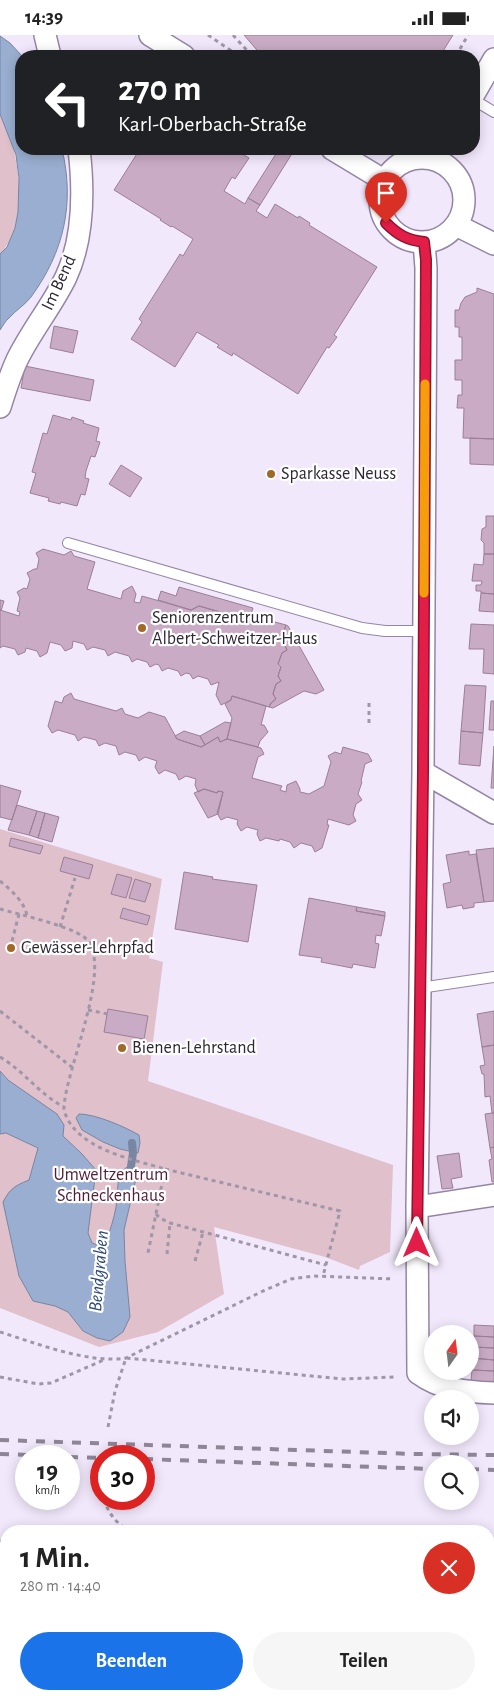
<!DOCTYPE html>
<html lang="de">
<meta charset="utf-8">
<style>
:root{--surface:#fff;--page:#f6f6f6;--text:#222;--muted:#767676;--accent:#1a73e8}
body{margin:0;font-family:"Alegreya Sans",sans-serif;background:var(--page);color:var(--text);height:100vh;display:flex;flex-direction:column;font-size:19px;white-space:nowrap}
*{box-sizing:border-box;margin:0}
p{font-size:16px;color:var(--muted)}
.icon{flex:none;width:28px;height:28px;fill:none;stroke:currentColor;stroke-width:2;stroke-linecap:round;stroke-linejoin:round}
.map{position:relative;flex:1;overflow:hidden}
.side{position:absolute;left:0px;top:1490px;width:495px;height:175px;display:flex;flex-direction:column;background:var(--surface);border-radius:20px 20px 0 0;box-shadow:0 2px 12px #0003}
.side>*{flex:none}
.hud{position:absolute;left:15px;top:15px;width:465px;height:105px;border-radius:20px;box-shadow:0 2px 12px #0003;background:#202124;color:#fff;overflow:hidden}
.needle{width:32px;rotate:14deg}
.buttons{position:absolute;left:424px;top:1290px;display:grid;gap:10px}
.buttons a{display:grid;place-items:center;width:55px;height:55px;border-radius:50%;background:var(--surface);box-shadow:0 2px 12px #0003;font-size:25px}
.speed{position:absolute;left:15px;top:1410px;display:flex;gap:10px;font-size:25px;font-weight:700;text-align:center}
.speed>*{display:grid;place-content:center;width:65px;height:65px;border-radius:50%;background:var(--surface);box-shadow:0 2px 12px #0003;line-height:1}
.speed small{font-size:12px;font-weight:400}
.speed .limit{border:8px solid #d22;background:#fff;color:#111}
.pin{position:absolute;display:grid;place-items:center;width:42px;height:42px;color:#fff;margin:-51px -21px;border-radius:50% 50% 50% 0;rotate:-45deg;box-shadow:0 0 5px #0007}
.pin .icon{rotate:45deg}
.me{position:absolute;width:55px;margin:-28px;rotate:0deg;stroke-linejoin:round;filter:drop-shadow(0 0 4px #0008)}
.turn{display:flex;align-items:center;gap:18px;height:105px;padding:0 20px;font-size:22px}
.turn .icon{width:65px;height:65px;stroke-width:2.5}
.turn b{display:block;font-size:35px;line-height:42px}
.round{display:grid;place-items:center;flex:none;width:52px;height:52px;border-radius:26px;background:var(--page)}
.head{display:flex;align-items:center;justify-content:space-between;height:85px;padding:0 20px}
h1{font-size:30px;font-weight:700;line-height:38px}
.button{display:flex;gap:10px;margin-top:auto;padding:10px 20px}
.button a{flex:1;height:58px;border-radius:30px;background:var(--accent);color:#fff;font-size:20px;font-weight:700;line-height:58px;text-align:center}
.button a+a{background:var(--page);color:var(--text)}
.status{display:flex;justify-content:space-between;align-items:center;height:35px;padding:0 25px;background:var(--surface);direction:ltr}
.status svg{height:14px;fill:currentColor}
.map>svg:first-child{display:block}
.green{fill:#dfc0cb}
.water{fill:#99aed0;stroke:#7986a1}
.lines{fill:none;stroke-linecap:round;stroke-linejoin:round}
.stream{stroke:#7986a1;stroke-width:8}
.building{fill:#c9abc5;stroke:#9c7f97}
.service-casing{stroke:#9585a4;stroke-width:12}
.minor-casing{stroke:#9585a4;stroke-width:24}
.path{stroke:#9f97a7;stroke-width:3;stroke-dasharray:4 4;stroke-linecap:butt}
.service{stroke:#fff;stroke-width:10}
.minor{stroke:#fff;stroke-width:21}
.rail{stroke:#8e8696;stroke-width:4;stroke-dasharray:9 9;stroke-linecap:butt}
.route-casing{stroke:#92132f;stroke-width:12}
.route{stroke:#e11d48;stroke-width:9}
.slow{stroke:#f59e0b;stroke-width:9}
.poi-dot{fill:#a16925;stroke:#fff;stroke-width:2}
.labels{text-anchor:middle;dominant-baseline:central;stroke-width:4.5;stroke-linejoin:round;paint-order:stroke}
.street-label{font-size:18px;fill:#2d2733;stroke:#fff}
.poi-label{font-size:18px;fill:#2d2733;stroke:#fff;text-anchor:start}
.park-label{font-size:18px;fill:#531e35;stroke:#fff}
.water-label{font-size:19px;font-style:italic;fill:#2d4976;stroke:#fff}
</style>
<div class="status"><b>14:39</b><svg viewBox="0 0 49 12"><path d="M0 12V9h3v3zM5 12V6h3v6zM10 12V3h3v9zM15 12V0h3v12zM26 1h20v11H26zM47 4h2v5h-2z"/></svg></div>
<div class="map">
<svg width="494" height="1665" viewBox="0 0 494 1665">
<rect width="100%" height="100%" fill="#f2e8fc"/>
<!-- green -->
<path class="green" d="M0,79C20,116 31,186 0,219Z
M0,794L162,844L149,923L163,927L148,1046L393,1130L390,1217L360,1231L359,1235L325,1222L214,1192L224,1259L158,1297L99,1312L0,1273Z
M0,1522L6,1523V1659H17L15,1665H0Z
M108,1659H435V1665H107Z"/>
<!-- water -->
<path class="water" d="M0,1L10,8L22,21L21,114H62C75,168 64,217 31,262C25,270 16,275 9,283C5,286 3,291 0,295V219L7,212L15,193L18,177L19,143L16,120L0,79Z
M0,1036L8,1045L57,1079L64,1090L63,1101L82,1119L96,1135L88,1198L92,1208L100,1211L106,1207C110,1195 114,1184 116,1172C119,1156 114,1137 131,1130L138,1135L124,1195L125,1226L130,1282L123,1297L110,1306L97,1303L83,1296L68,1277L55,1271L33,1266L19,1241L3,1167C10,1154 14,1151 29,1145L38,1113L6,1098L0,1099Z
M79,1079C96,1079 125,1092 139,1100L140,1108L138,1118L120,1114L103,1107L82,1095L76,1083Z"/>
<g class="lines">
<!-- stream -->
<path class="stream" d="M130,1138L133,1118L132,1108
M67,1665L68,1659"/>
</g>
<!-- building -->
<path class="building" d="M244,0H453L440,21H262Z
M140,114H234L249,123L235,144L232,142L224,156L245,169L248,163L260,170L256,176L267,183L275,169L298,183L299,181L310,188L309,190L377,232L334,300L337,302L329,313L327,312L298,359L233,318L232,321L217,312L219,310L197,297L175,332L131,304L142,287L139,284L180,219L183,221L193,204L172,191L171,192L160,185L161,184L114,155Z
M279,114H287L293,117L260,170L248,163Z
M477,253L494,259V404L463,403L464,373H457L458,360H462V345H455V325H462V302H459V292H455V275H459L461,268L465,262L477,257Z
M54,291L78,296L73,318L50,313Z
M25,331L94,345L90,366L21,353Z
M53,380L71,385L72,382L84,386L83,388L99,393L96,406L100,407L95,422L91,421L86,436L85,443L89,444L85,460L81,459L77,471L61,467L60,469L48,466L49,463L30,458L36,438L32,437L43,398L47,399Z
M470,403L494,404V430L470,429Z
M121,430L142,443L130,462L109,449Z
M486,481H494V519H484V508L481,505L482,494L486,492Z
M43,514L64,520L71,516L74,521L95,527L87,554L121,564L123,556L132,551L136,559L134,567L140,568L142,561L191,575L199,571L248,585L249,580L286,590L284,596L287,601L284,609L287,615L282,618L278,629L281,632L278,641L281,646L276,649L273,659L276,664L271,668L269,672L232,661L231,665L221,670L216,660L219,647L211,650L208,644L198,641L193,644L190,639L186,638L181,641L178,636L168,633L162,636L159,630L156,629L150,632L147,627L137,624L132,627L129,621L115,617L108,621L105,615L93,612L87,615L84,609L73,606L72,613L65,616L61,610L50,607L47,618L40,622L37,616L26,613L25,617L18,620L15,614L3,611L0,613V575L19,581L20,577L17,576L20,563L17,557L24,553L27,554L30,544L27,538L34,534H37L39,524L36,518Z
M484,519H494V559L481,558V556H476V550H481L482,546H472L474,529L483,530Z
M179,552L253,573L251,580H249L248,585L199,571L191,575L158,565L161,556L176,561Z
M481,558L494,559V577L479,576Z
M0,565L4,566L1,576L0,575Z
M471,589L494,590V639L483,638L484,614H469Z
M286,590L288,591L324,655L316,659L304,656L273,673L269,672L271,668L276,664L273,659L276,649L281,646L278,641L281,632L278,629L282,618L287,615L284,609L287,601L284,596Z
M465,650L486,651L483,698L461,696Z
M71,658L74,664L116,676L122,673L125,679L138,683L149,677L165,682L177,704L201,712L218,702L220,707L227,704L261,713L264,719L258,722L252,743L282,751L280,755L286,757L287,750L296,746L300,754V757L309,759L324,751L331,727L328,721L335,717L341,719L343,712L368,719L372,726L365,729L361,746L362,747L358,759L362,765L356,769L353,780L356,786L349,790L328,784L327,790H329L322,813L315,817L312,811L301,808L294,813L290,807L280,804L279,806L266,803L260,806L257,799L258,795L247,792L241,796L237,789L238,785L227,782L221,785L217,778L223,757L218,756L217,758L204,754L198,757L195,750L196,744L186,741L179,745L176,739L165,735L159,739L155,732L157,726L145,722L139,726L136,720L125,717L119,720L116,711L105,708L99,711L96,705L84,702L78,706L75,700L58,695L52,698L48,691L55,666L62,668L64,662Z
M232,661L266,671L261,690H264L268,697L260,706L258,712L227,704L232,683L225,669L231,665Z
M491,666H494V695H489Z
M225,687L231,688L227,704L220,707L218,702L205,710L200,701Z
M184,696L200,701L205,710L201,712L177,704L175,701Z
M461,696L483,698L480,731L459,729Z
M494,711V753H491Z
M0,750L21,756L12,785L0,782Z
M204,754L217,758L218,756L223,757L218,779L208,783L194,758Z
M17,770L37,776L29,800L8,795Z
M37,776L45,778L38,803L29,800Z
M45,778L59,782L52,807L38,803Z
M11,803L43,811L40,819L9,811Z
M494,813V866L484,867L476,815Z
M469,816V820L476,819L484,867L474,868V872L463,874L462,870L447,873L443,849L451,847L446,820Z
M64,822L93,830L89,844L60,836Z
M184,837L213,842L212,844L257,850L248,907L175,894Z
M117,839L132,843L126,863L111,859Z
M135,844L151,849L145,867L129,863Z
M309,863L357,872L356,876L385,881L381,901L376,900L375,908L379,909L375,933L353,929L352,933L321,927L322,923L299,920Z
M357,872L385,877V881L356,876Z
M123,873L150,881L147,890L120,883Z
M108,974L148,981L144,1004L104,997Z
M494,976V1010L482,1012L477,979Z
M494,1010V1078H492L490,1061L485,1062L484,1039H482L480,1031L485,1030L482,1012Z
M492,1078H494V1112L490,1113L485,1079Z
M494,1112V1147H492L489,1125L492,1124L490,1113Z
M459,1118L462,1142L451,1144L453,1153L442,1154L437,1121Z
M474,1290L494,1291V1302L474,1301Z
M474,1301L494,1302V1313L473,1312Z
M473,1312L494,1313V1325L472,1323Z
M472,1323L494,1325V1336L472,1335Z
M472,1335L494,1336V1347L471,1346Z
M489,1596H494V1647H489Z"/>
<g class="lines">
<defs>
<path id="service" d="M474,65L494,77
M68,508L362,593L385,596H424
M420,953L494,942"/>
<path id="minor" d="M45,0L50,21
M150,0L184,21
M474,59L494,24
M332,114L385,146
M380 165a42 42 0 1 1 84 0a42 42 0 1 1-84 0Z
M456,190L494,209
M424,207L426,233L423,737L417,1172L418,1338C441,1355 466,1357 494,1358
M0,372C5,356 10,340 17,325C31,296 52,271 66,242C84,203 84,156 79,114
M423,737L494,778
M417,1172L494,1160"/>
</defs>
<!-- service casing -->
<use href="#service" class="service-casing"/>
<!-- minor casing -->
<use href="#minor" class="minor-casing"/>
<!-- path -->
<path class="path" d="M208,0L239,21
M233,0L252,21
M456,21L468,0
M385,118L404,114
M369,688V666
M0,846C12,856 24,866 27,881
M0,874C21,880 67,890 84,902C117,927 63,1039 64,1075C75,1114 132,1124 165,1134L148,1218
M60,892L75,843
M12,906L19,879
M88,975L108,979
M0,976L73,1033
M0,1022C24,1036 39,1059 64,1072
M165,1134L340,1176L323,1241
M156,1179L160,1183L170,1188L326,1230
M167,1219L170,1188
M195,1226L203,1197
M0,1297C36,1308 88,1329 126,1323L263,1256L291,1244L314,1241L394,1244
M0,1342L38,1349L51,1348L106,1324
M108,1392L115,1356L126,1323L343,1344L395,1342
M104,1464C108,1478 117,1490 131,1496
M0,1506L6,1507
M489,1518L494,1519"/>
<!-- service -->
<use href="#service" class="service"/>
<!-- minor -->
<use href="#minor" class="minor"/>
<!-- rail -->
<path class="rail" d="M0,1405L415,1419L494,1420
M0,1419L61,1421
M69,1422L101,1423
M144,1424L432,1434
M470,1434L494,1435"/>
</g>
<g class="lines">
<defs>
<path id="route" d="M386,188C398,200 407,205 424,207L426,225L423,737L417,1208"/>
</defs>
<!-- route casing -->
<use href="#route" class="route-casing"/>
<!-- route -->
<use href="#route" class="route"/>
<!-- slow -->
<path class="slow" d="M424,558L425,349"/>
</g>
<!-- markers -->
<g class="poi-dot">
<circle cx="271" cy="439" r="5"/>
<circle cx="142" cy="593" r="5"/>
<circle cx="11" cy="913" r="5"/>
<circle cx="122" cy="1013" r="5"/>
</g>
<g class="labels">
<!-- street labels -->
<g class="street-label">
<text transform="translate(59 248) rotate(-65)">Im Bend</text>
</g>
<!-- poi labels -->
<g class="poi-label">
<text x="281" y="439">Sparkasse Neuss</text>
<text x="152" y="583">Seniorenzentrum<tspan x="152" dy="21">Albert-Schweitzer-Haus</tspan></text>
<text x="21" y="913">Gewässer-Lehrpfad</text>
<text x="132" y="1013">Bienen-Lehrstand</text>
</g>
<!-- park labels -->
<g class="park-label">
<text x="111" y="1140">Umweltzentrum<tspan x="111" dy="21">Schneckenhaus</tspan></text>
</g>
<!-- water labels -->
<g class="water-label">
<text transform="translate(99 1236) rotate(-85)">Bendgraben</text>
</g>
</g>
</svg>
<div class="buttons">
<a><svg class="needle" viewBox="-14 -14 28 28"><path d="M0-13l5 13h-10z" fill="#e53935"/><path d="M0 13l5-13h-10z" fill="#767676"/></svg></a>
<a><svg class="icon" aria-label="sound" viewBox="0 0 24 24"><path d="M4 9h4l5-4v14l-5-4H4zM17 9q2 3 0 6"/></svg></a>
<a><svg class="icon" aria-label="search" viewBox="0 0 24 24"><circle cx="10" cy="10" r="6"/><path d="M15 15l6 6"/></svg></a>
</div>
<div class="speed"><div>19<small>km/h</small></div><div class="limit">30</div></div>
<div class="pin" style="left:386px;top:188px;background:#d93025"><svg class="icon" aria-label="arrive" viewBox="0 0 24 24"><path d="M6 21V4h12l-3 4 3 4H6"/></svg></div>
<svg class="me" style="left:417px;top:1208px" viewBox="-20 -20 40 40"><path d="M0-17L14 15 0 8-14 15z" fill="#e11d48" stroke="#fff" stroke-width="4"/></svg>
<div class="hud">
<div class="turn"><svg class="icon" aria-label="left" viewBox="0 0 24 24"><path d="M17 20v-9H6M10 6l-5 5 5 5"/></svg><div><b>270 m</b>Karl-Oberbach-Straße</div></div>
</div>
<section class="side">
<div class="head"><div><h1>1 Min.</h1><p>280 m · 14:40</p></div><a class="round" style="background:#d93025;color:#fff"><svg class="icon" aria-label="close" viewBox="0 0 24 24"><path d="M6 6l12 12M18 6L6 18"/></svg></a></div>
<div class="button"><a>Beenden</a><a>Teilen</a></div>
</section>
</div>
